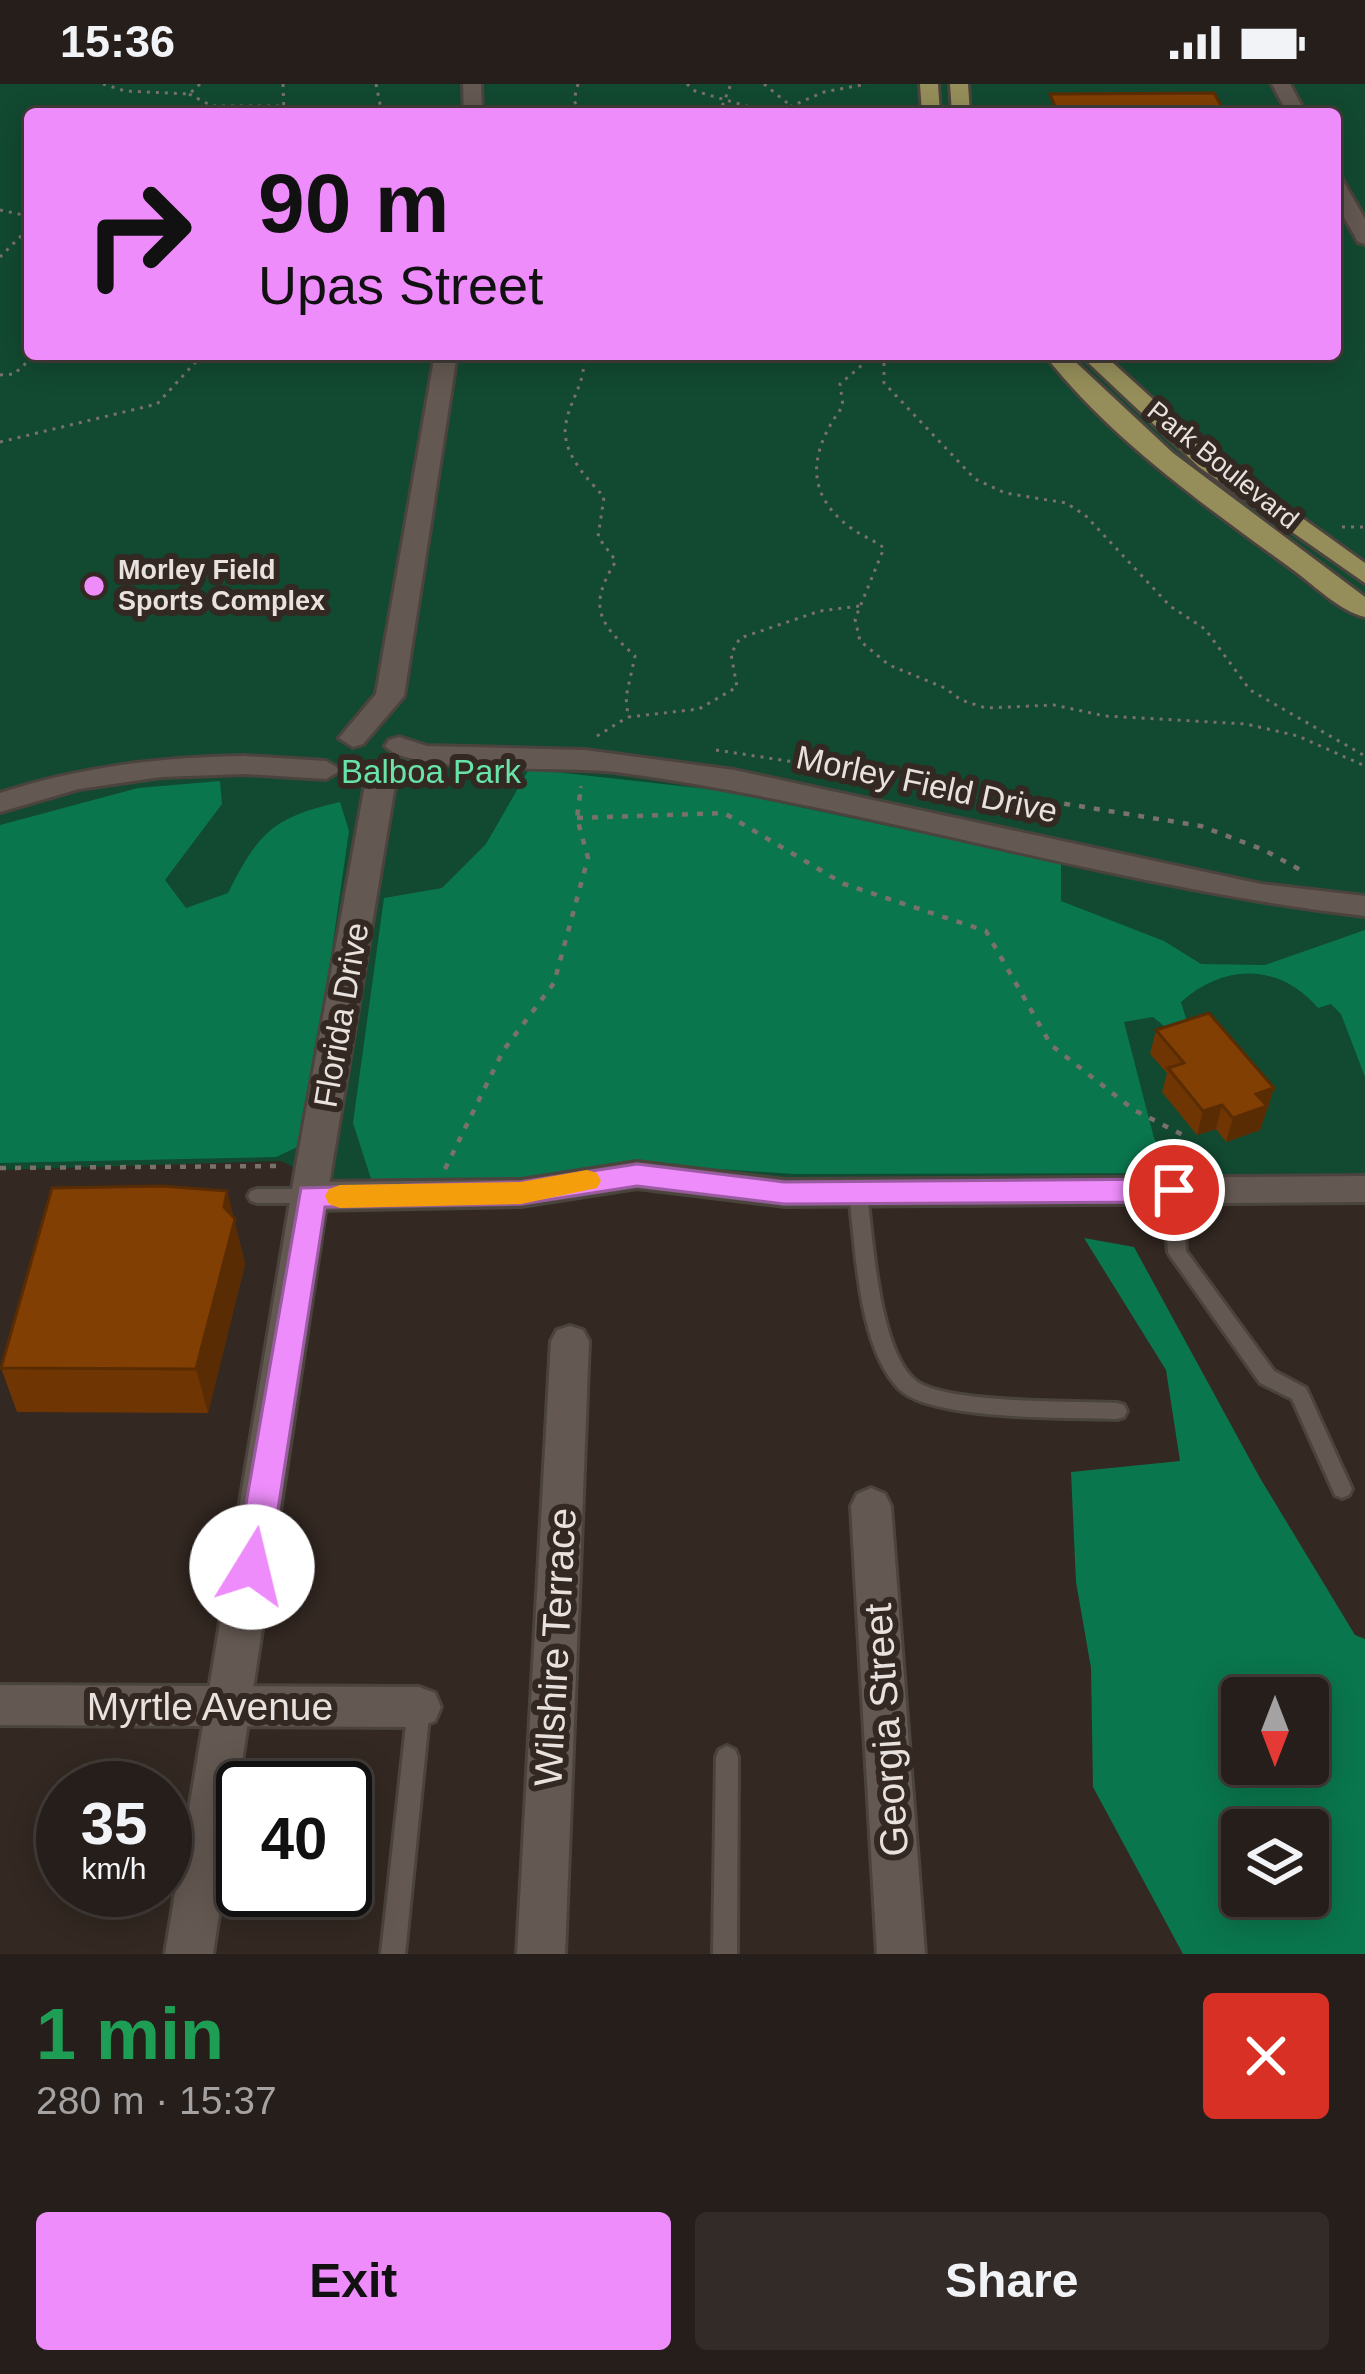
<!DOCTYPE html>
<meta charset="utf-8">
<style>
:root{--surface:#261e1a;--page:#322b27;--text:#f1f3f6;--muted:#a4a2a2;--line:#423c39;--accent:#ed8cfa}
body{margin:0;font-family:Arial,sans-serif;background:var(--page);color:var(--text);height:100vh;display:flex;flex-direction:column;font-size:45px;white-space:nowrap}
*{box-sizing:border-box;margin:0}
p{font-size:39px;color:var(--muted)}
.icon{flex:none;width:66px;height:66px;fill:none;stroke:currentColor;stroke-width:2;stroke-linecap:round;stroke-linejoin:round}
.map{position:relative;height:1870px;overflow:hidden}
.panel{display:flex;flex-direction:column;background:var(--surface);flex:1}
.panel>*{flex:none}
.top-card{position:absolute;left:24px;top:24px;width:1317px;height:252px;border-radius:12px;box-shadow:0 6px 30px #0003,0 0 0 3px var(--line);background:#ed8cfa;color:#111;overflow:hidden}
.needle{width:78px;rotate:180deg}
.tools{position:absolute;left:1221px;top:1593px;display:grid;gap:24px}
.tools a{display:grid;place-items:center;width:108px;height:108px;border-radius:12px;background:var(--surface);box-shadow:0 6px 30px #0003,0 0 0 3px var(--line);font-size:60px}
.speed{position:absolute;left:36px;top:1677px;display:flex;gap:24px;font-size:60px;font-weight:700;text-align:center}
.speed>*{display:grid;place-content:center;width:156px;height:156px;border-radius:50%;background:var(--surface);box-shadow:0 6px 30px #0003,0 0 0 3px var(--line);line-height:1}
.speed small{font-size:30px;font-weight:400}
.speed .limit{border:6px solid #111;border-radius:18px;background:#fff;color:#111}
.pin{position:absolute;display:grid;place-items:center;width:102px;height:102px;color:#fff;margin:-51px;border:6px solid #fff;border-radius:50%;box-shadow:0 3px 12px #0007}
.me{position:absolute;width:132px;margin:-66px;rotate:9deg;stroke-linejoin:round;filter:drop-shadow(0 0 9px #0008)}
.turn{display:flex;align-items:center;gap:42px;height:252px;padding:0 36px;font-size:54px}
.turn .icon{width:156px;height:156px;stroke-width:2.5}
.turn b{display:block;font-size:84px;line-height:102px}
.round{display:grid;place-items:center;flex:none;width:126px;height:126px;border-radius:12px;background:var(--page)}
.head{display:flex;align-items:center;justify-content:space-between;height:204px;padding:0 36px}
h1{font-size:72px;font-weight:700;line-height:90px;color:#1e9e55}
.action{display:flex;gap:24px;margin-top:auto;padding:24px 36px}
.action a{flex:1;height:138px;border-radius:12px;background:var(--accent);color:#111;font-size:48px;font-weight:700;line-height:138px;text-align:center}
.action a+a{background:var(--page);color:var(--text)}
.status{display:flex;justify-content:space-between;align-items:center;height:84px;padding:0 60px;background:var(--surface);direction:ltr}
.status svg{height:33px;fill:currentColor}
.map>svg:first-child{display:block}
.green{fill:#124931;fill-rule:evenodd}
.forest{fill:#0a764d;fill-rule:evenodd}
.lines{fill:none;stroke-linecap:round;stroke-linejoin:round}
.service-casing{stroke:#4b433d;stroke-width:6}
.minor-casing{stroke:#4b433d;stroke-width:6}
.tertiary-casing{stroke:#4b433d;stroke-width:6}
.primary-casing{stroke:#4b433d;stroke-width:6}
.path-far1{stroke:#7a716b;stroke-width:3;stroke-dasharray:3 6;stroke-linecap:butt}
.path{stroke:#7a716b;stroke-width:4.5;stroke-dasharray:6 9;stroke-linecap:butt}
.service{fill:#645952;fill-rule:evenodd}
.minor{fill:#645952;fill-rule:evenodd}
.tertiary{fill:#645952;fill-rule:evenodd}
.primary{fill:#958e5a;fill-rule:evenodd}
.wall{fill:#6f3603}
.shaded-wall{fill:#5a2c03}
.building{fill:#813f04;stroke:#5a2c03;stroke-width:3}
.route{fill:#ed8cfa;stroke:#9a5ba2;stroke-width:3}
.slow{fill:#f59e0b}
.poi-dot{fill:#ed8cfa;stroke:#332822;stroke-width:4.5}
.labels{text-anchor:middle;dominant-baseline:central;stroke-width:12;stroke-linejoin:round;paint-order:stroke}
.far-street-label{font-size:27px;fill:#e8e1dd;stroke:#332822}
.far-poi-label{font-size:27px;font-weight:bold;fill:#e8e1dd;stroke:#332822;text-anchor:start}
.park-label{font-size:33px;fill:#69e4a9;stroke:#332822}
.street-label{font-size:33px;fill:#e8e1dd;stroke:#332822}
.near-street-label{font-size:39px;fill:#e8e1dd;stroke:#332822}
</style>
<div class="status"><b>15:36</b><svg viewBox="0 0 49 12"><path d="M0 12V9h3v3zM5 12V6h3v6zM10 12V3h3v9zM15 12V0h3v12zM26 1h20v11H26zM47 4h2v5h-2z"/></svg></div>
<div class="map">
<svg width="1365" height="1870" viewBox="0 0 1365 1870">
<rect width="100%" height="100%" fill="#332822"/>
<!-- green -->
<path class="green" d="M0,0H1365V1097L339,1105L281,1077L0,1086ZM30,30H1335V270H30Z"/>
<!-- forest -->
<path class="forest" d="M529,685L725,707L1061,779V817L1164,857L1201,880L1265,881L1365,846V993L1341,930L1331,920L1318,924C1281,880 1225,878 1181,918L1188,941L1169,946L1153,933L1124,938L1154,1054L1173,1089L795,1090L640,1080L477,1101H373L353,1039L384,814L442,804L486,760Z
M220,697L222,720L165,796L186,824L228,809C258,749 273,733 340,718L349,747L304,1060L276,1073L0,1079V741L138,704Z
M1084,1154L1134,1163L1260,1394L1355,1551L1365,1555V1870H1183L1093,1703L1091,1584L1076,1498L1071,1388L1180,1377L1166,1286ZM1242,1614H1308V1680H1242ZM1242,1746H1308V1812H1242Z"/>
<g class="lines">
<defs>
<path id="service" d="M1173,1099L1179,1101L1182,1106L1186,1167L1274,1287L1306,1304L1352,1405L1349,1411L1342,1414L1335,1411L1292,1315L1260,1299L1171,1173L1168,1168L1164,1106L1167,1101Z
M858,1103L864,1105L867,1110C873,1156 879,1266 915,1296C943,1320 1076,1317 1117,1319L1124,1321L1127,1327L1124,1333L1117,1335C1070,1333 931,1337 899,1305C858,1263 856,1166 849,1110L852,1105Z
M257,1105H310L316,1107L319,1112L316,1117L310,1119H257L251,1117L248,1112L251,1107Z
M419,1613L427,1616L430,1623L405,1870H381L408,1623L411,1616Z
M727,1662L735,1666L738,1673L737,1870H713L716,1673L719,1666Z"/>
<path id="minor" d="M1272,0H1290L1306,30H1288Z
M1335,93L1342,95L1365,135V160L1358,158L1335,117Z
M637,1078L785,1096L1365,1092V1118L785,1122L637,1104L521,1122L311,1126L298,1122L293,1112L298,1102L311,1098L521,1096Z
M570,1242L583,1246L589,1257L565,1870H517L551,1257L557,1246Z
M871,1404L885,1410L891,1422L925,1870H877L851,1422L857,1410Z
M0,1601L419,1603L435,1609L441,1623L435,1637L419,1643L0,1641Z"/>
<path id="tertiary" d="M463,0H481L482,30H464Z
M435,270H457L404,612L363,660L353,663L339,654L376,610Z
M399,653L427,662L585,666L734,686L1261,800L1365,812V832C1112,803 868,722 616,688C569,682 410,691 385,662L389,656Z
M244,672L326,677L341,686L326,695L244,690L161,693L79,705L0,728V709C80,683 160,673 244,672Z
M381,686L396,695L332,1082L213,1870H165L296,1082L366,695Z"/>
<path id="primary" d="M920,0H938L940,30H922Z
M950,0H968L970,30H952Z
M1044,270H1067L1173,369L1365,513V533C1340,527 1316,503 1296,488C1208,424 1111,356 1044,270Z
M1079,270H1103L1217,373L1365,479V499L1199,383Z"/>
</defs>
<!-- service casing -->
<use href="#service" class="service-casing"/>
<!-- minor casing -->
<use href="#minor" class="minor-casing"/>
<!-- tertiary casing -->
<use href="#tertiary" class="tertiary-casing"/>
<!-- primary casing -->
<use href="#primary" class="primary-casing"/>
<!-- path-far1 -->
<path class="path-far1" d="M103,0L125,7L189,10L200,0
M283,0L284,30
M376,0L382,30
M578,0L574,16L580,30
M687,0L695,7L774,30
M764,0L791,22
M189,10L212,22H284
M719,30L731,0
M773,30L824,8L867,0
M0,126L28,132L30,138
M0,173L30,143
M555,270L588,276L643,270
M875,270L840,300L843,322C810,366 803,409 851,444C862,452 874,456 884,464L855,535L860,557L889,581L945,604L961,616L986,624L1054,621L1105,632L1246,640L1298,652L1365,682
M884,270V299L975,395L1005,409L1066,419L1085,431L1170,522L1205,545L1250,606L1365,672
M584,276C584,301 570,316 566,339C560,368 587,394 604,413L598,453L616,477C587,523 599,539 635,572L626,613L628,633L699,625L737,603L731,570L740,554L820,527L860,522
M0,291L14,290L36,270
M0,358L157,320L203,270
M1342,443H1365
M597,652L628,633
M716,666L1023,713
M580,713L581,702"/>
<!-- path -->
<path class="path" d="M1005,710L1201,742L1264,766L1306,789
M577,734L724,729L844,800L986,847L1051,961L1134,1026L1183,1051L1191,1078
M0,1084L285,1082
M445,1085L503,967L554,899L588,774L577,734L580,710"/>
<!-- service -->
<use href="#service" class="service"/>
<!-- minor -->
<use href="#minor" class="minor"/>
<!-- tertiary -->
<use href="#tertiary" class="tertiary"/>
<!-- primary -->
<use href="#primary" class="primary"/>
</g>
<!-- wall -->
<path class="wall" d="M1156,946L1274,1004L1260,1046L1226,1058L1216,1045L1197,1051L1162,1008L1167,989L1150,970Z
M227,1107L245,1180L208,1329L17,1328L1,1284Z"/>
<!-- shaded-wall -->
<path class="shaded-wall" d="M1274,1004L1260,1046L1226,1058L1233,1034L1256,1010Z
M1222,1021L1216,1045L1197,1051L1203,1027Z
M227,1107L245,1180L208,1329L196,1285Z"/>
<!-- building -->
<path class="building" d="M1214,9L1226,30H1058L1050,10Z
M1209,929L1274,1004L1256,1010L1267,1022L1233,1034L1222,1021L1203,1027L1168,984L1184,979L1156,946Z
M162,1102L227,1107L224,1123L235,1135L196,1285L1,1284L52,1104Z"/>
<!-- route -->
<path class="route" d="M637,1080L784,1098L1174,1095L1184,1099L1188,1106L1184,1114L1174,1118L784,1120L637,1102L521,1120L325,1123L269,1483L264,1494L252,1498L240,1494L235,1483L301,1104L521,1098Z"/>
<!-- slow -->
<path class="slow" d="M587,1086L597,1089L601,1097L597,1104L521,1120L340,1124L329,1120L325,1112L329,1105L340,1101L521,1098Z"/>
<!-- markers -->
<circle class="poi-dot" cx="94" cy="502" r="12"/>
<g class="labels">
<!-- far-street labels -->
<g class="far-street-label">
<text transform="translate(1223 381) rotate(39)">Park Boulevard</text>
</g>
<!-- far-poi labels -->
<g class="far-poi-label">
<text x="118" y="486">Morley Field<tspan x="118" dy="31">Sports Complex</tspan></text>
</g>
<!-- park labels -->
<g class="park-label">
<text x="431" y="687">Balboa Park</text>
</g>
<!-- street labels -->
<g class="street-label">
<text transform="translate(927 700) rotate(12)">Morley Field Drive</text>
<text transform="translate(341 931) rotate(-80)">Florida Drive</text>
</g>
<!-- near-street labels -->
<g class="near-street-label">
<text transform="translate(555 1563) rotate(-87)">Wilshire Terrace</text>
<text x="210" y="1622">Myrtle Avenue</text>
<text transform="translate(886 1646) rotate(-94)">Georgia Street</text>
</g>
</g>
</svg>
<div class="tools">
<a><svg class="needle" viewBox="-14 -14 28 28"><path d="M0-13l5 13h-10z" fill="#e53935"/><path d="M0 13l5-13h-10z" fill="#a4a2a2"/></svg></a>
<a><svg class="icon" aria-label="layers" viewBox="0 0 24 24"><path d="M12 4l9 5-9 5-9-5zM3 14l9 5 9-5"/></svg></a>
</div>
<div class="speed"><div>35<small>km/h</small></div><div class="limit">40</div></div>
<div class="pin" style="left:1174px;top:1106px;background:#d93025"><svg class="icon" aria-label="arrive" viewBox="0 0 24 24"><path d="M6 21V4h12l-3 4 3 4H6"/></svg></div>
<svg class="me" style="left:252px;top:1483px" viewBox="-20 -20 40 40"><circle r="19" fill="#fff"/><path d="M0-13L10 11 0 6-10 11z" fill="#ed8cfa"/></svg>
<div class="top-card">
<div class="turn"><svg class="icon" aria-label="right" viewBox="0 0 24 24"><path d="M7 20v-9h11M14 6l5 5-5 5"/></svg><div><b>90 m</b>Upas Street</div></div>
</div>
</div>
<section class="panel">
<div class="head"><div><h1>1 min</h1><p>280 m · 15:37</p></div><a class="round" style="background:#d93025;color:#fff"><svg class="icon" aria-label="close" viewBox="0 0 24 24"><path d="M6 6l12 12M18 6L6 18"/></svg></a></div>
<div class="action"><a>Exit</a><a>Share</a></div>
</section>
